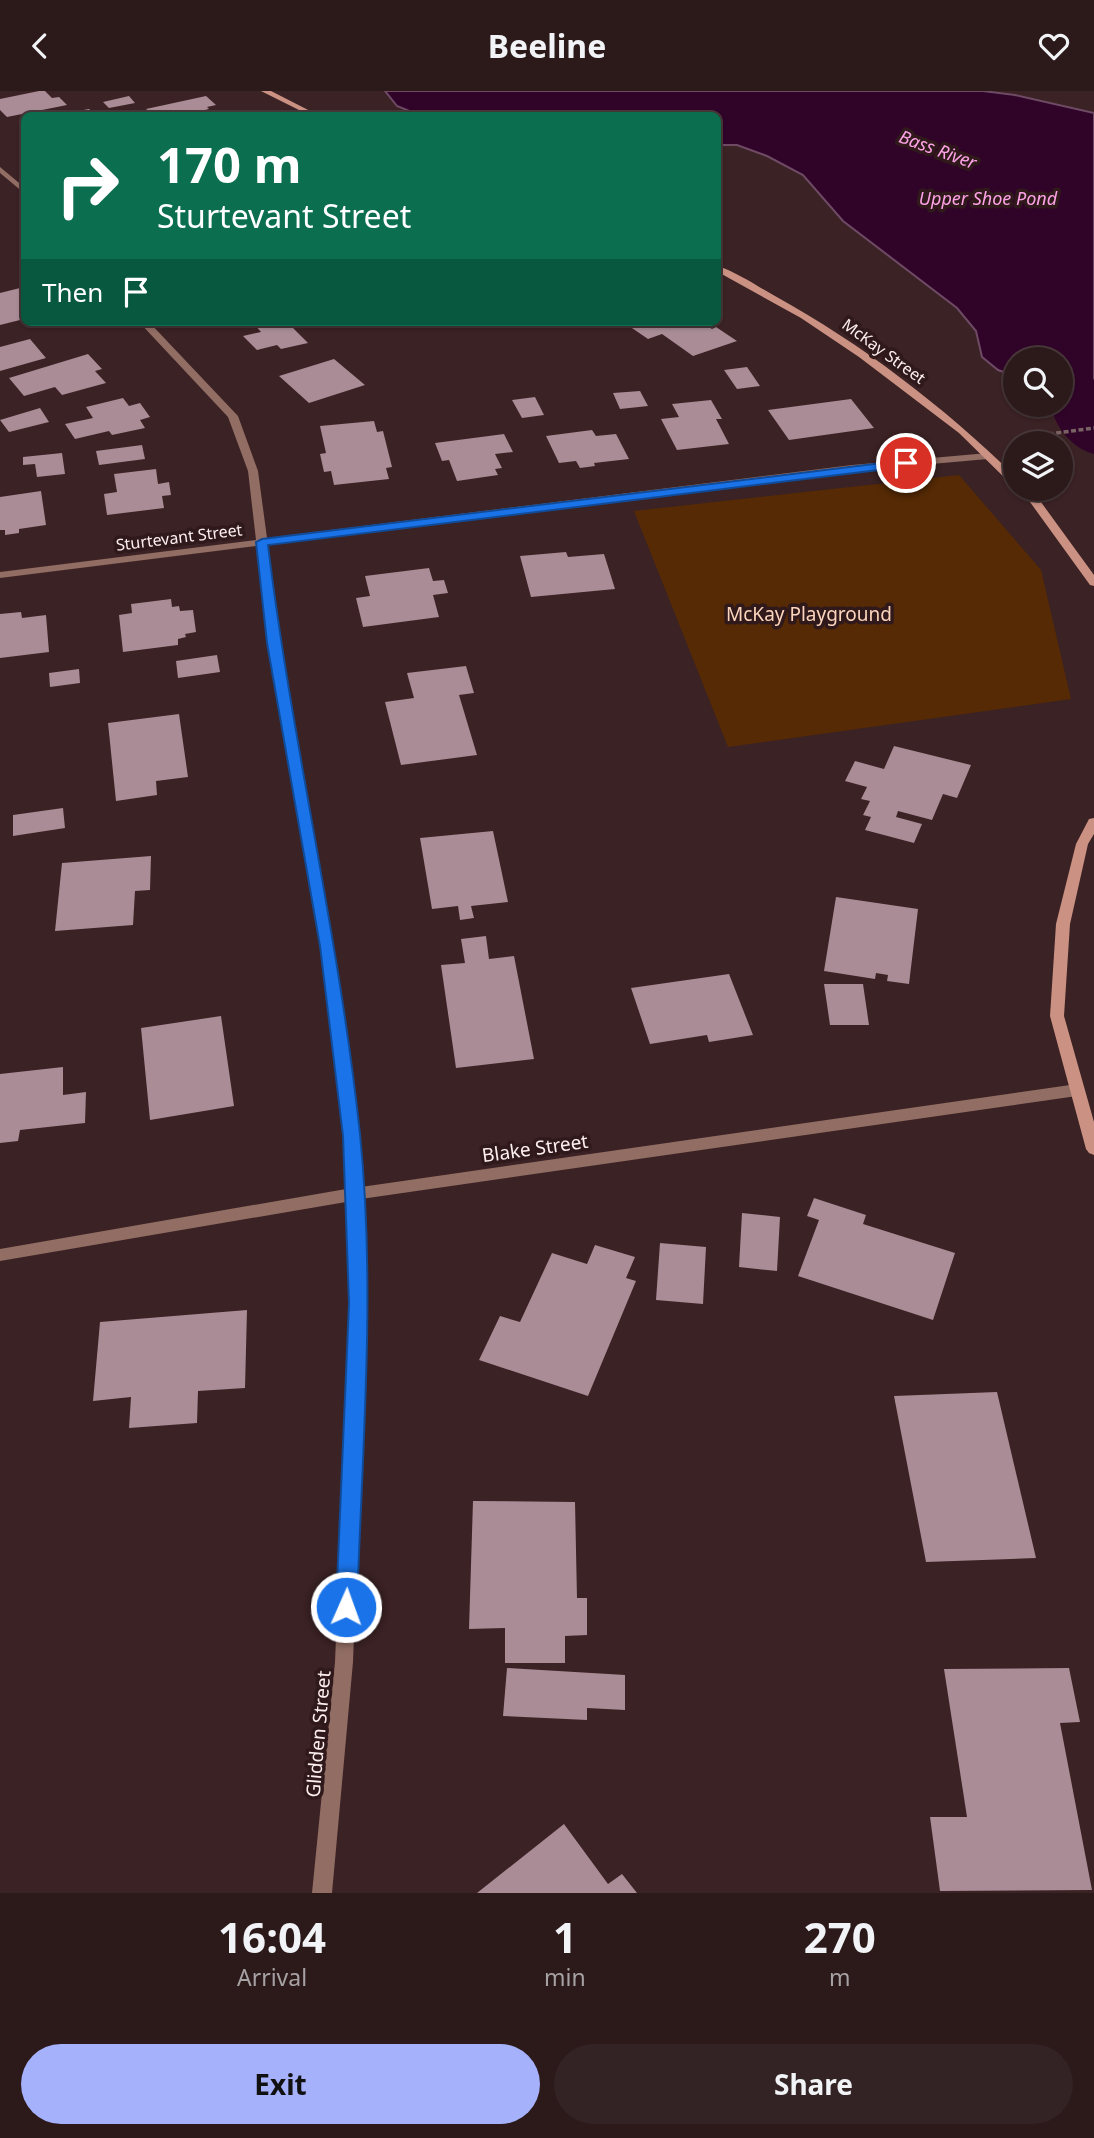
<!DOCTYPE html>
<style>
:root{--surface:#2c1a1b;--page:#342324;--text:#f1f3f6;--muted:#a6a1a3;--line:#48383a;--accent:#a6b1fc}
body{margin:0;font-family:"Noto Sans",sans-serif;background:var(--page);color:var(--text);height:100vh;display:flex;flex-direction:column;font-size:26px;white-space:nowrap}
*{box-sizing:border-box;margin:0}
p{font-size:23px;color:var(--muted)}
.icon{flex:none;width:38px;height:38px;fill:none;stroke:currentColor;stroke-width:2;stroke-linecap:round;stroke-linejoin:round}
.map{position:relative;height:1802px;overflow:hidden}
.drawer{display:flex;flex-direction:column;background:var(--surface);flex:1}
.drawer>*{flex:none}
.guide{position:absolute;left:21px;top:21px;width:700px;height:214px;border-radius:10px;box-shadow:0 2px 5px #0004,0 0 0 2px var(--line);background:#0b6e4f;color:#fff;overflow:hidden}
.controls{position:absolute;left:1003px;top:256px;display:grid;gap:14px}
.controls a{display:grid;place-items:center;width:70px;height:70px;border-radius:50%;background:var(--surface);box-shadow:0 2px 5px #0004,0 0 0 2px var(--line);font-size:35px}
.pin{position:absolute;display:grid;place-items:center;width:60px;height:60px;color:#fff;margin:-30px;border:4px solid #fff;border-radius:50%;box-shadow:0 2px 7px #0007}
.me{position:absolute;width:77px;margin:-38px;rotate:2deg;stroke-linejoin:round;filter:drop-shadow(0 0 5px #0008)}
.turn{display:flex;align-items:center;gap:24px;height:147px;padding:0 21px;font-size:32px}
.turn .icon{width:91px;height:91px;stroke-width:2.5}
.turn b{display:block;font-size:49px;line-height:60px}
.then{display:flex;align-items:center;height:66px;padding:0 21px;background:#0003;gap:14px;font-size:26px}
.eta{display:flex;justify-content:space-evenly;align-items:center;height:119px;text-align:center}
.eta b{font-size:42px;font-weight:700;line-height:49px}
.primary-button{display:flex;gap:14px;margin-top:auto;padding:14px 21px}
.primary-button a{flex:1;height:80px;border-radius:42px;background:var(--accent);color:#111;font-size:28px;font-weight:700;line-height:80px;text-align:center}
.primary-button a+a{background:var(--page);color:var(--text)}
header{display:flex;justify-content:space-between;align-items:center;height:91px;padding:0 21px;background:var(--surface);font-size:32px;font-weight:700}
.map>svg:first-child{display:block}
.green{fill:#562a05}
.water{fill:#300429;stroke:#6e4a65;stroke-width:2}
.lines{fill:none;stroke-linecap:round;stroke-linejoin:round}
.canal{fill:#300429;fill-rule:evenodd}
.building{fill:#a98c96}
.path{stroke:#786264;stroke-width:3.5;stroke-dasharray:5 2.5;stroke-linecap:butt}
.street{fill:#916d63;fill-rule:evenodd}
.secondary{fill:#cb9283;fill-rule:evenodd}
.route{fill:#1a73e8;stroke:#114b97;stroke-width:2}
.labels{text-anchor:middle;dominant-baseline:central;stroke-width:7;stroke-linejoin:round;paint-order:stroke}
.far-street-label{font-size:16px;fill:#fdeff0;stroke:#30191b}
.far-water-label{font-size:18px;font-style:italic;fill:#fea2e7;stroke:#30191b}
.park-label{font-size:19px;fill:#fcd5bc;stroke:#30191b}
.street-label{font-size:19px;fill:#fdeff0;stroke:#30191b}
</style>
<header><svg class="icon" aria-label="back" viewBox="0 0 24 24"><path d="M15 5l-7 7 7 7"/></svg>Beeline<svg class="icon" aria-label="heart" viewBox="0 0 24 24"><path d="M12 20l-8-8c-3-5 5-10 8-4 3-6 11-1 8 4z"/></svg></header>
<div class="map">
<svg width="1094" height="1802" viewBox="0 0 1094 1802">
<rect width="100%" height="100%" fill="#3b2224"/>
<!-- green -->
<path class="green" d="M959,384L1041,479L1071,608L728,656L634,420Z"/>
<!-- water -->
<path class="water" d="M385,0H983L1015,4L1094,22V301L1061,284L1060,268H1015V285L998,279L982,266L976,240L957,217L843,130L803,84L767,65L737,54H718V24H419L397,15Z"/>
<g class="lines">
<!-- canal -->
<path class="canal" d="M1076,280L1090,283L1094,289V363C1072,357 1054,336 1051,313H1060V285Z"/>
</g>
<!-- building -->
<path class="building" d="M39,0H45L52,7L59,6L67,14L7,26L0,19V8Z
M129,5L135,12L109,17L103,11Z
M206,5L216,14L207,16L209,18L188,23L190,24H153L146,18Z
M89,18L95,23L62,24V23Z
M20,197L24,203V228L0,234V202Z
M261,231H287L308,252L281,258L277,254L257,259L243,245L261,241L254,233Z
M641,231H702L712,238L716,236L737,250L693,265L662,243L648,248L629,235Z
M30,248L46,267L0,280V256Z
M88,263L102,278L95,280L106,292L62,304L55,296L24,305L9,287Z
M334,268L365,294L309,312L279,285Z
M747,276L760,295L737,298L724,279Z
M640,300L648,315L620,318L613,302Z
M535,306L544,324L522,327L512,309Z
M123,307L129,315L140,312L150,326L140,329L145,337L112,344L109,340L75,348L65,333L93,327L86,316Z
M851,308L874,337L789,349L768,319Z
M711,309L722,328H716L729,353L677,359L661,328L679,326L672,313Z
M40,317L49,331L9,341L0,329Z
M374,330L377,341L383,340L392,376L386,377L389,388L334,394L331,380L324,381L320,363L326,362L320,335Z
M592,339L596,345L616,343L629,368L594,372L595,375L580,377L576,370L559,372L546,345Z
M504,343L513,361L495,363L502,377L495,378L498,384L457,390L449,369L442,370L435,352Z
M142,354L145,368L99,374L96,360Z
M62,362L65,383L37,386L35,373L23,374V366Z
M156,378L158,393L169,391L171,404L162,405L164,417L107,424L104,403L117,401L114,383Z
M41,400L46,434L19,438V442L5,444V439H0V406Z
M566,461L568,466L604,463L615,498L531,506L520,465Z
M429,477L433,490L444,489L448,502L433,504L439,526L363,536L356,507L370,505L365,485Z
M171,508L172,516L179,515L180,520L193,519L196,541L185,543L186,546L178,548V554L123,561L119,524L132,522L131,513Z
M21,521L22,527L46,524L49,561L0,567V523Z
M217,564L220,581L178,587L176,570Z
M466,575L474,602L459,604L477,664L401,674L385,611L414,607L407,582Z
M79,578L80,592L50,596L49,582Z
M179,623L188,686L156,690L157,704L116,710L108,632Z
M894,655L971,674L957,707L943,703L932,729L898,720L896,726L922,733L914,752L865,739L871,726L863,724L870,710L861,708L867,696L845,690L855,670L884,678Z
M63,717L65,737L13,745V724Z
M493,740L508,811L471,815L474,827L460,829L458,815L432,818L420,747Z
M151,765L150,799L135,800L133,834L55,840L62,772Z
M836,806L918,818L909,893L887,890L888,884L876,882L875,888L824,880Z
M486,845L489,868L514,865L534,968L456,977L441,874L465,872L461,848Z
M729,883L753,944L709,951L707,944L650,953L631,897Z
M824,893H863L869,934H830Z
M221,925L234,1015L150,1029L141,937Z
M63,976V1004L86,1001L85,1032L20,1039L18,1050L0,1052V983Z
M814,1107L866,1124L863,1133L955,1162L933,1229L798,1185L819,1129L807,1125Z
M742,1122L780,1126L777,1180L739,1176Z
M660,1152L706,1156L703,1213L656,1209Z
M595,1154L635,1166L626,1187L636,1190L588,1305L479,1269L500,1225L520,1231L552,1162L587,1173Z
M247,1219L245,1297L198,1300L197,1332L129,1337L131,1306L93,1310L100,1231Z
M997,1301L1036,1467L926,1471L894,1305Z
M473,1410L575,1411L577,1507H587V1544L565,1545V1572H505V1537L469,1538Z
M507,1577L625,1584V1619L587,1617V1629L503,1625Z
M1069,1577L1080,1631L1060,1632L1092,1799L940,1800L930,1726H967L944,1578Z
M564,1733L608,1793L622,1783L637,1802H477Z"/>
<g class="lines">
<!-- path -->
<path class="path" d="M1019,347L1094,337"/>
<!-- street -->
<path class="street" d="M304,18L308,20L307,22L281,24Z
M0,76L24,96V102L0,82Z
M139,231H149L238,325L258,380L267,447L852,374L988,362L993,365L988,368L852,380L267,454C272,487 275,521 280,554C309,734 353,913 361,1096L1077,993L1082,995L1084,999L1082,1003L1077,1005L361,1108L366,1212L353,1571L332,1802H312L335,1571L350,1212L346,1111L0,1170V1158L346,1098C337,882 282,670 257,455L0,487V481L256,449L248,380L228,326Z"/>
<!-- secondary -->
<path class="secondary" d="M261,0H271L318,24H309Z
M718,175C738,182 757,195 775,205C862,253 944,316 1015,385V394L1011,393L959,342L859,266L801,227L718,181Z
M1017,397H1028L1038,407L1094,484V495L1090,494L1030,411Z
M1094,727V743L1088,753L1070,833L1064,925L1094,1031V1064L1089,1062L1086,1058L1050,925L1056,833L1076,753L1089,728Z"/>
</g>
<!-- route -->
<path class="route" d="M906,369L911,370V375L268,454C292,652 339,845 360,1043C376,1200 362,1359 357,1516L354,1523L346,1525L339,1523L336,1516L349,1212L343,1045L320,855L267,552L256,451L262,448Z"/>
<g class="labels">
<!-- far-street labels -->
<g class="far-street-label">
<text transform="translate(884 260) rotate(36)">McKay Street</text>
<text transform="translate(179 446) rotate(-7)">Sturtevant Street</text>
</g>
<!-- far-water labels -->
<g class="far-water-label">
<text transform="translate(938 58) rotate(20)">Bass River</text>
<text x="988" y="107">Upper Shoe Pond</text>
</g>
<!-- park labels -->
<g class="park-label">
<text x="809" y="523">McKay Playground</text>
</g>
<!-- street labels -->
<g class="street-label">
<text transform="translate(535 1057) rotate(-8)">Blake Street</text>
<text transform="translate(318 1643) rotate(-85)">Glidden Street</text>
</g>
</g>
</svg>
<div class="controls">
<a><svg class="icon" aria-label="search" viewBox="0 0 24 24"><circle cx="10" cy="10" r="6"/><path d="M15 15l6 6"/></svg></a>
<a><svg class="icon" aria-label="layers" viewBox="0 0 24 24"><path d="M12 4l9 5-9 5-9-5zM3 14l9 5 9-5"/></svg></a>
</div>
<div class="pin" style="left:906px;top:372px;background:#d93025"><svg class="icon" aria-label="arrive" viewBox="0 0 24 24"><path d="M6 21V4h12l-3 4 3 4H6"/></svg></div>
<svg class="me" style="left:346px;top:1516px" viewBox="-20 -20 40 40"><circle r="17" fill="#1a73e8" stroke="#fff" stroke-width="3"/><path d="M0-11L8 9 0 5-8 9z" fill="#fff"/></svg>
<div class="guide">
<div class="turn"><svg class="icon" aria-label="right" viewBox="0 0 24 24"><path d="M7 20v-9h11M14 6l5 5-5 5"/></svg><div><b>170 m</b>Sturtevant Street</div></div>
<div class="then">Then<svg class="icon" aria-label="arrive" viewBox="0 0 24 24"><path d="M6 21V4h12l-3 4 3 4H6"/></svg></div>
</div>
</div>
<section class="drawer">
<div class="eta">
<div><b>16:04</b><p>Arrival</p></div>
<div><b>1</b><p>min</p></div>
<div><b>270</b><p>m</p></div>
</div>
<div class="primary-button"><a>Exit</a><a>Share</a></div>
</section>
